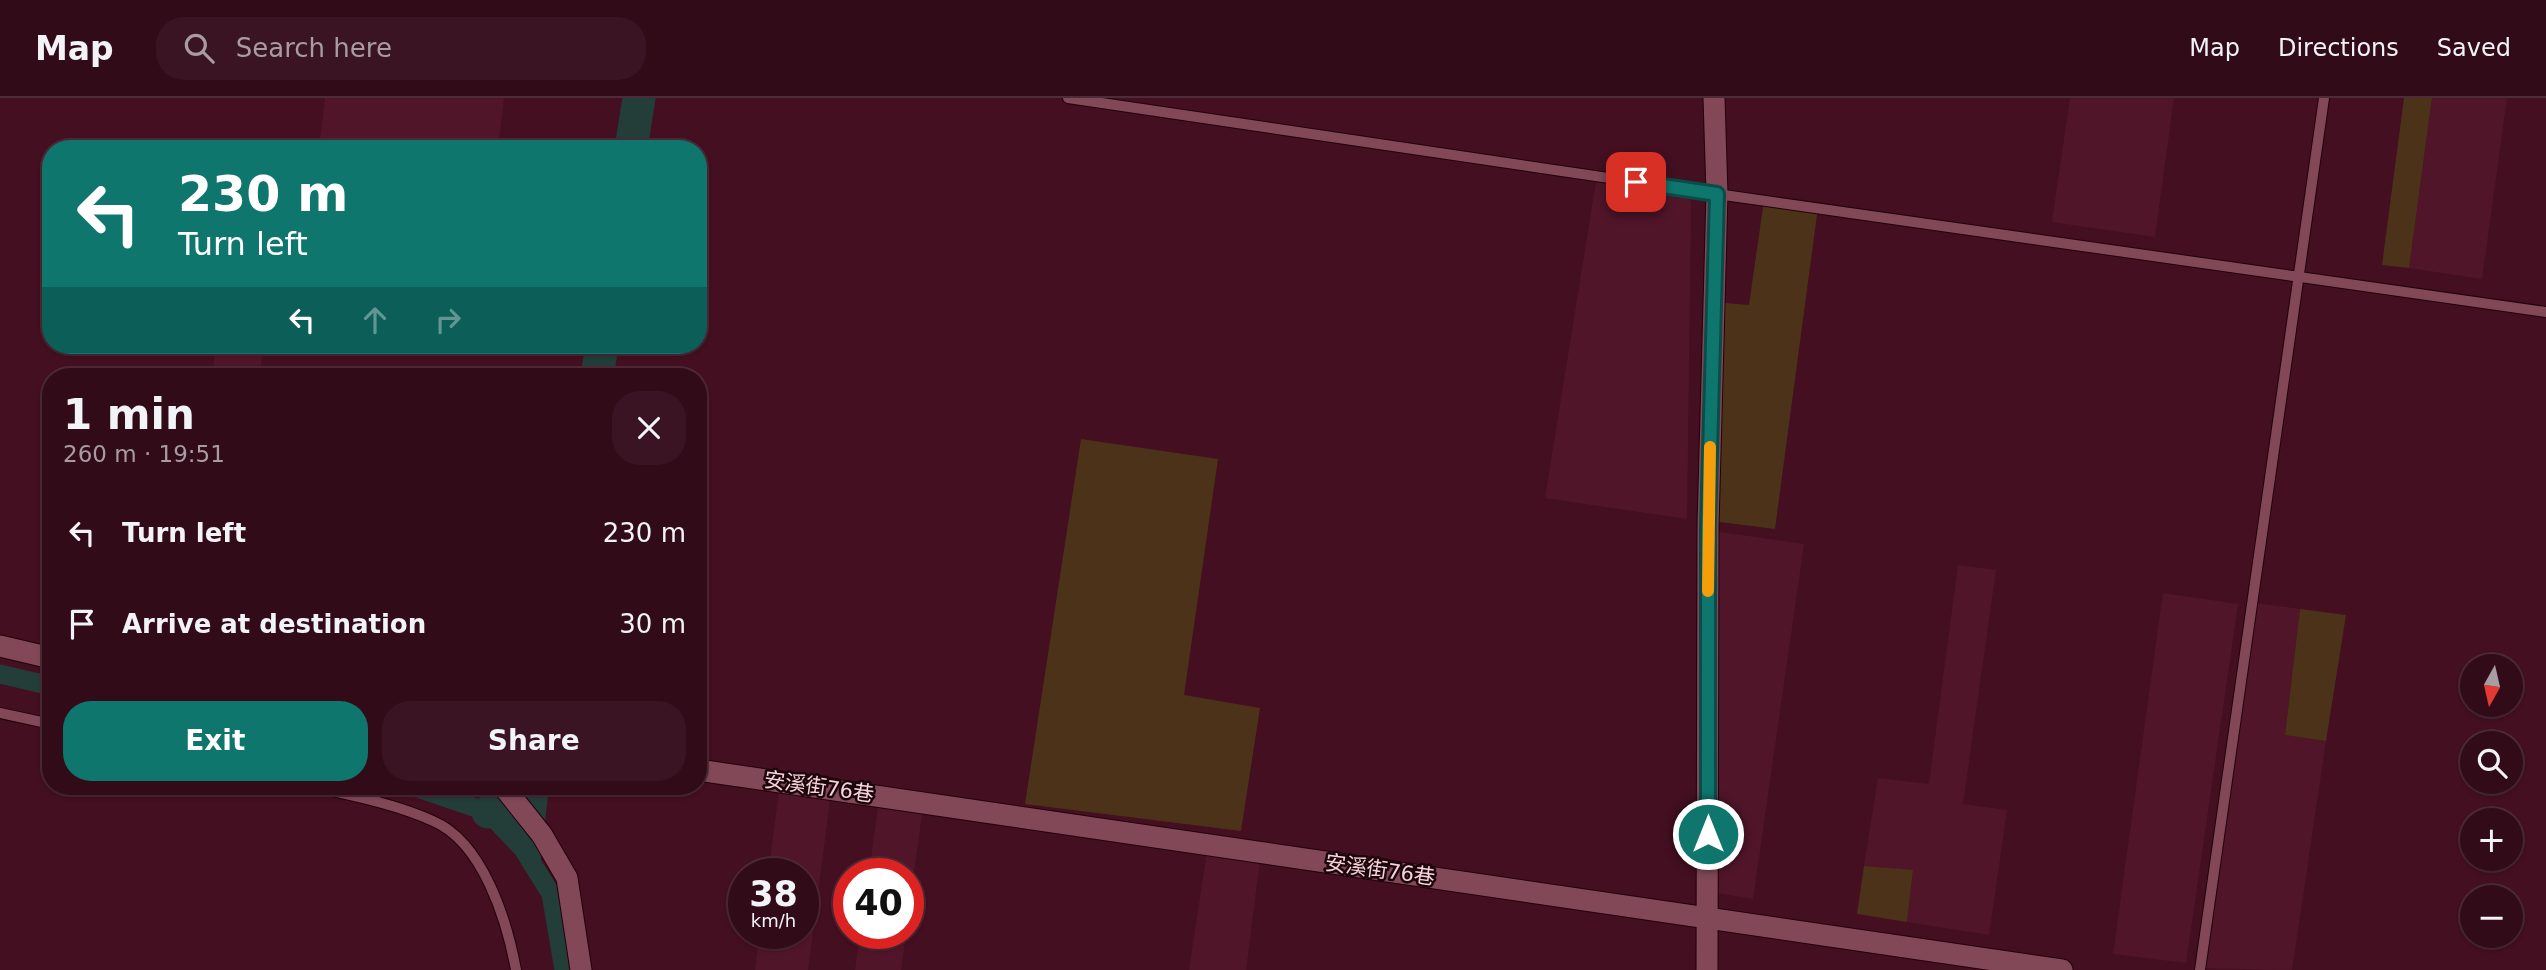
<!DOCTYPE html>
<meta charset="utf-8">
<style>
:root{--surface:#320b19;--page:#3a1422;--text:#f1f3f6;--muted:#a89ba2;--line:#4d2b38;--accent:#0f766e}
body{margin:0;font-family:"DejaVu Sans","Noto Sans TC",sans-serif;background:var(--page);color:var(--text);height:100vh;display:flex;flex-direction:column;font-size:26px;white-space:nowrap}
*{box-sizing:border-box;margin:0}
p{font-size:23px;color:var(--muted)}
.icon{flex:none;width:38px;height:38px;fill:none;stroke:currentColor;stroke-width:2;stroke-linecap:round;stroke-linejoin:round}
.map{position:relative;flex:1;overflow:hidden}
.panel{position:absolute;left:42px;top:270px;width:665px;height:427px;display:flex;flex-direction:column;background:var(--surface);border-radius:28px;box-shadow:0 2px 5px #0004,0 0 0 2px var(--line)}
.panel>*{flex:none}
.hud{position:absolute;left:42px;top:42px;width:665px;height:214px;border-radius:28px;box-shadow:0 2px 5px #0004,0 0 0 2px var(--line);background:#0f766e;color:#fff;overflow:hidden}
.needle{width:46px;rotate:188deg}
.buttons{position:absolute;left:2460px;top:556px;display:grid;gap:14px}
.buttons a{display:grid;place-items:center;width:63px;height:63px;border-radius:50%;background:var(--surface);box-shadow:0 2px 5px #0004,0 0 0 2px var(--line);font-size:35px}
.speed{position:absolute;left:728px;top:760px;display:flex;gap:14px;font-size:35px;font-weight:700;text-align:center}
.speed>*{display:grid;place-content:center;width:91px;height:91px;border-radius:50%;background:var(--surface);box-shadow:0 2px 5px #0004,0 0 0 2px var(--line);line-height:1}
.speed small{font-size:18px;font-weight:400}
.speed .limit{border:10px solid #d22;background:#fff;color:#111}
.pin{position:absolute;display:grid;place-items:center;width:60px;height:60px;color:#fff;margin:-30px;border-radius:14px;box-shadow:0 4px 10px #0006}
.me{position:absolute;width:77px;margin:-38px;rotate:0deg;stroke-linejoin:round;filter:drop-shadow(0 0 5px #0008)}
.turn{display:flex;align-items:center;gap:24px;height:147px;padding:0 21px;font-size:32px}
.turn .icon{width:91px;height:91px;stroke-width:2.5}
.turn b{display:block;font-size:49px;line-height:60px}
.lanes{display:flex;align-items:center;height:66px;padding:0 21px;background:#0003;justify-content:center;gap:35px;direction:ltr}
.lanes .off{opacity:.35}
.round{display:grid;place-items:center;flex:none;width:74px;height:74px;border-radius:28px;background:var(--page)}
.overview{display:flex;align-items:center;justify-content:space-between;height:119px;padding:0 21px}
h1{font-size:42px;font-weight:800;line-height:52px}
.action{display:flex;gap:14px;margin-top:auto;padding:14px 21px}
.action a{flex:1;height:80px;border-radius:28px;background:var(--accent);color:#fff;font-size:28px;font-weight:800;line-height:80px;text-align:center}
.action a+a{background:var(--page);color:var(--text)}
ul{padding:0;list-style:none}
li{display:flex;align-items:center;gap:21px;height:91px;padding:0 21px}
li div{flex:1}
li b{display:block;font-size:26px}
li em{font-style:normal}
header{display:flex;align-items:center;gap:42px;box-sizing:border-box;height:98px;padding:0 35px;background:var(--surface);border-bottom:2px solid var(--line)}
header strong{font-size:33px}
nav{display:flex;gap:38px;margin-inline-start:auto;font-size:24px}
.search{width:490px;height:63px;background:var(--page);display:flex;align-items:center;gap:18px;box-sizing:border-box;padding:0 24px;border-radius:28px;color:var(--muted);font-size:26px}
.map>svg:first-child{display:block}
.built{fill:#51152a}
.green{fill:#4c3218}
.water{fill:#233d39}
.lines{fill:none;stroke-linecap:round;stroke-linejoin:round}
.canal{stroke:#233d39;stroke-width:19}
.river{stroke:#233d39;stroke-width:33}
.lane-casing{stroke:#22000c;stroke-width:12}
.street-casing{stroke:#22000c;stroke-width:23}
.secondary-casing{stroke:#22000c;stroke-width:23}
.lane{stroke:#824858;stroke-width:10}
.street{stroke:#824858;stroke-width:21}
.secondary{stroke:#824858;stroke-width:21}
.route-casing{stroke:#0a4d48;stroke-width:18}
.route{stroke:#0f766e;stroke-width:12}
.slow{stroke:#f59e0b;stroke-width:12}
.labels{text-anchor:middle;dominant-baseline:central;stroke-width:5;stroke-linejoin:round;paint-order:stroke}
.street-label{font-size:21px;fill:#f6d3da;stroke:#1c060c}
</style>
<header>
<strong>Map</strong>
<div class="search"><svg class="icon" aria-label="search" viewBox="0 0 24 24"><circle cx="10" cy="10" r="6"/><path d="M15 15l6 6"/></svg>Search here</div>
<nav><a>Map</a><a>Directions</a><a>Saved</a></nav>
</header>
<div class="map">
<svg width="2546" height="872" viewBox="0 0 2546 872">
<rect width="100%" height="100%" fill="#430f21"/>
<!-- built -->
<path class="built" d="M325,0H504L498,51H319Z
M2070,0H2174L2155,139L2052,124Z
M2432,0H2507L2482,181L2409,170Z
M1597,78L1687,96L1691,105L1687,421L1545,400Z
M216,247H264L259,278H212Z
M1713,433L1804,446L1753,801L1706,793Z
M1958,467L1996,472L1963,706L2007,712L1989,837L1907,824L1913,773L1864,768L1878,680L1929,686Z
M2163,495L2238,506L2186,865L2113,856Z
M2248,504L2300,511L2285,637L2326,643L2292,872L2197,870Z
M780,688L831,695L808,872H755L760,835H803V775H768Z
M879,702L923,708L908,820V775H869Z
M1208,747L1261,754L1246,872H1189Z
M860,835H906L901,872H855Z"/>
<!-- green -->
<path class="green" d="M2404,0H2432L2409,170L2382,167Z
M1764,102L1818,109L1775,431L1712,423L1714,204L1749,207Z
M1081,341L1218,361L1184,597L1260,610L1241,733L1025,706Z
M2300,511L2346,517L2326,643L2285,637Z
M1864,768L1913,772L1907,824L1857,816Z"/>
<!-- water -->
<path class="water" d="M520,688H549L539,779L545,803L523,751L488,714Z"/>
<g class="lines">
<!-- canal -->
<path class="canal" d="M0,576L51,588
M412,688L488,714L523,751L551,796L564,872"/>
<!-- river -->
<path class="river" d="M631,51L639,0
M597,278L602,247
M488,714L520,688"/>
<defs>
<path id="lane" d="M1068,0L1717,96L2546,214
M0,615L51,626
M310,688C350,697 396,706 433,723C483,744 507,823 516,872
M2200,872L2324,0"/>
<path id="street" d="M0,548L51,560
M698,672L2062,872
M503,688L542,737L567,780L581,872"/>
<path id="secondary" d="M1707,872L1708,428L1717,96L1714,0"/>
</defs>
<!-- lane casing -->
<use href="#lane" class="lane-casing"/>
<!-- street casing -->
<use href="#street" class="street-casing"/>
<!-- secondary casing -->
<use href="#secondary" class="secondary-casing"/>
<!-- lane -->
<use href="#lane" class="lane"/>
<!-- street -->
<use href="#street" class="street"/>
<!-- secondary -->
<use href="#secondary" class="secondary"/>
</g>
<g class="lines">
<defs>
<path id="route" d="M1636,84L1717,96L1708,429V736"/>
</defs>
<!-- route casing -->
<use href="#route" class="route-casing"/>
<!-- route -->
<use href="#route" class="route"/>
<!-- slow -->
<path class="slow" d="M1708,493L1710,349"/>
</g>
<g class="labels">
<!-- street labels -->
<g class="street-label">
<text transform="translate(819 689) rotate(8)">安溪街76巷</text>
<text transform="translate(1380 772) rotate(8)">安溪街76巷</text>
</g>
</g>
</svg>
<div class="buttons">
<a><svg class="needle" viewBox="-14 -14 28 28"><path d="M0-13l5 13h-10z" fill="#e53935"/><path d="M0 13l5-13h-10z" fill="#a89ba2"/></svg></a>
<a><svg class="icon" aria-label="search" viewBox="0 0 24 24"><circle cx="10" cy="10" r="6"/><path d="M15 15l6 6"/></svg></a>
<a>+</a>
<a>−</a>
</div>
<div class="speed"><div>38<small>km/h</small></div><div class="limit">40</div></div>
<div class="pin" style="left:1636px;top:84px;background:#d93025"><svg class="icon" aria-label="arrive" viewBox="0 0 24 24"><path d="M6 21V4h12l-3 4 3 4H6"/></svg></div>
<svg class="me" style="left:1708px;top:736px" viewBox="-20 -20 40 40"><circle r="17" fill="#0f766e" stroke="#fff" stroke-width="3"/><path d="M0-11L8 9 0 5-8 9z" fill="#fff"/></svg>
<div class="hud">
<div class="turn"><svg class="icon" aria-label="left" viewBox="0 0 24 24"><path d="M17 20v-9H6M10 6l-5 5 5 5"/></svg><div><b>230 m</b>Turn left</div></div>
<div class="lanes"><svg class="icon" aria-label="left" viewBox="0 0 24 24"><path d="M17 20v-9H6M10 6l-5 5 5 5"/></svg><svg class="icon off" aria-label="ahead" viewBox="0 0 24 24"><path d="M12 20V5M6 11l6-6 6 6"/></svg><svg class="icon off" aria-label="right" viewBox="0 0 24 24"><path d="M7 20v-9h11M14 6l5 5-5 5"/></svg></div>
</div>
<section class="panel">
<div class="overview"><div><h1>1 min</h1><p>260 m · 19:51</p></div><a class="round"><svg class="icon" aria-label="close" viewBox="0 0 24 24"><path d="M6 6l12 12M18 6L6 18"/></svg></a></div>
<ul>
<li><svg class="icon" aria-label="left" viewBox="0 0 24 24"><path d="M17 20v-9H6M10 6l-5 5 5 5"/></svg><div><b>Turn left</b></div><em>230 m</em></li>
<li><svg class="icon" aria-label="arrive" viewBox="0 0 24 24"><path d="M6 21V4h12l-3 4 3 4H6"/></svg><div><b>Arrive at destination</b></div><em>30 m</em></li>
</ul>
<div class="action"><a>Exit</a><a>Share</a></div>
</section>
</div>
